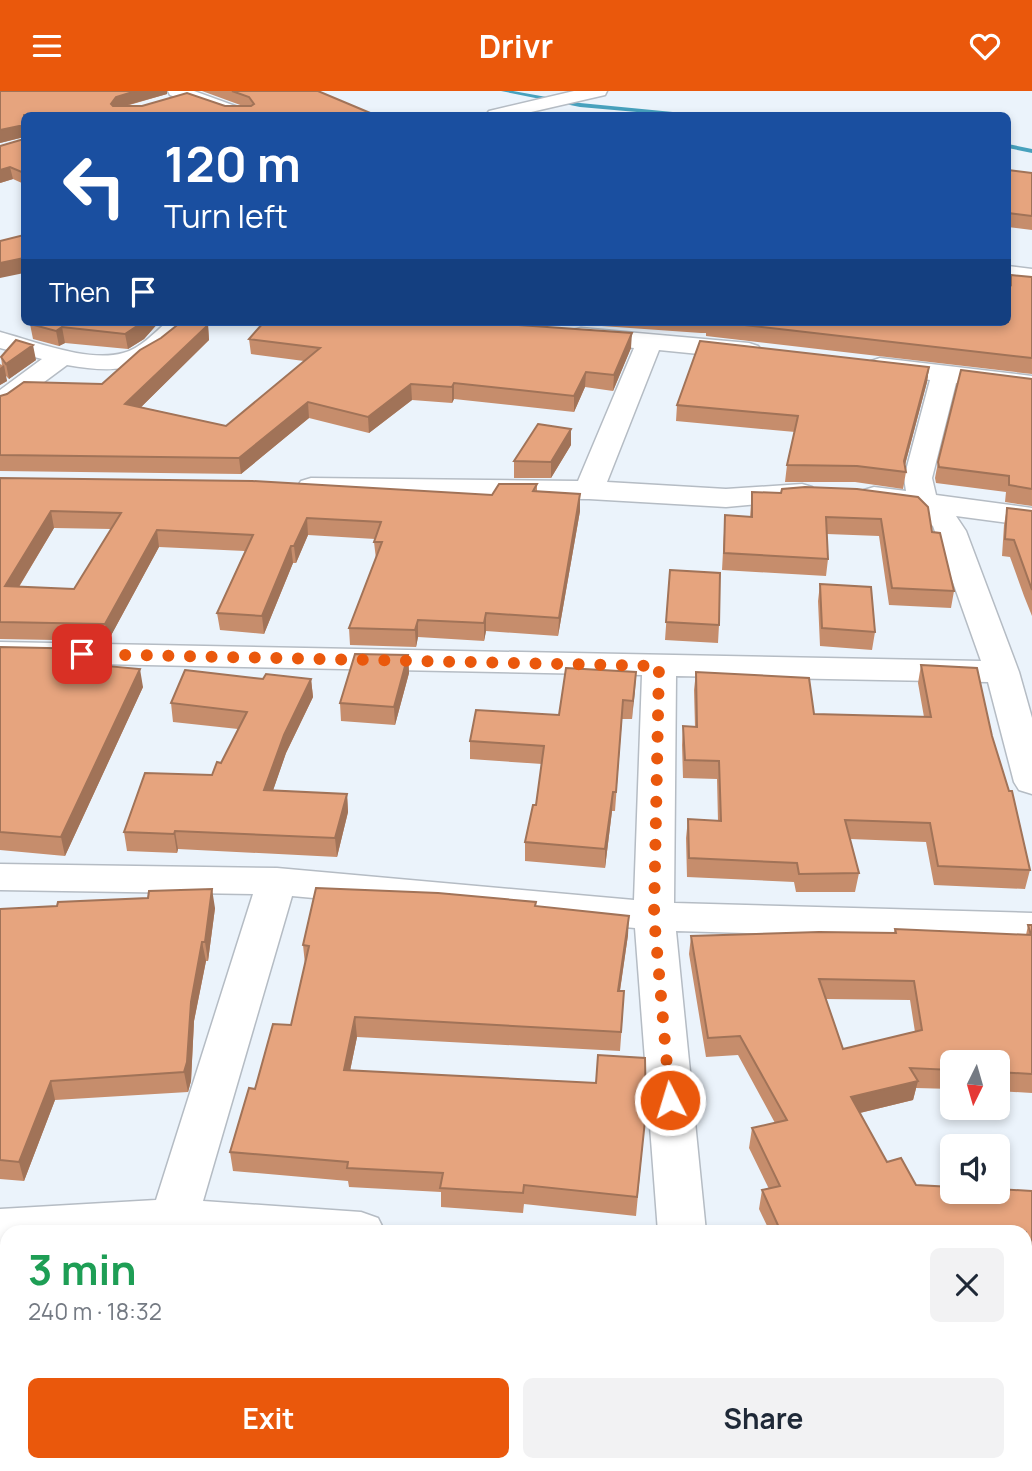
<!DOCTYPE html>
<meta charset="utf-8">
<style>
:root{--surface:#fff;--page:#f2f2f3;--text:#1f2937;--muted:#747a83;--accent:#ea580c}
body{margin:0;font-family:Manrope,sans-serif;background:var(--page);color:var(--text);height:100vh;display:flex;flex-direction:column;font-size:26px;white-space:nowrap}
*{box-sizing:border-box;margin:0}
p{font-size:23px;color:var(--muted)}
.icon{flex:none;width:38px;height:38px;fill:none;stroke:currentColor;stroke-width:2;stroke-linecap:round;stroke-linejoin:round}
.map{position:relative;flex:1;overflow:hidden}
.sheet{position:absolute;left:0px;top:1134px;width:1032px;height:247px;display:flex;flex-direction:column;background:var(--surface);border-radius:21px 21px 0 0;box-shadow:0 4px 10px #0003}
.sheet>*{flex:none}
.guide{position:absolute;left:21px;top:21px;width:990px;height:214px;border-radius:10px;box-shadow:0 4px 10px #0003;background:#1a4fa0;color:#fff;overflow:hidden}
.needle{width:46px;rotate:185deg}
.buttons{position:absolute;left:940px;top:959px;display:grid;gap:14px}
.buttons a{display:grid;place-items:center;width:70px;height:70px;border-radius:10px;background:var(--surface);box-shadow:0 4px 10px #0003;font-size:35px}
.pin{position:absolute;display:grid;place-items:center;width:60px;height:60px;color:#fff;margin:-30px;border-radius:14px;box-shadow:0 4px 10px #0006}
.me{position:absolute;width:77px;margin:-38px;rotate:355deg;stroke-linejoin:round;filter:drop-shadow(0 0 5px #0008)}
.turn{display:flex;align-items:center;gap:24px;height:147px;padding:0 28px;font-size:32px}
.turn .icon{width:91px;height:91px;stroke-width:2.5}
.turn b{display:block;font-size:49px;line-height:60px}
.then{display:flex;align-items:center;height:66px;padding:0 28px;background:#0003;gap:14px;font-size:26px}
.round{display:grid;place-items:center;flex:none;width:74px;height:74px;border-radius:10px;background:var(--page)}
.summary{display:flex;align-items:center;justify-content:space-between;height:119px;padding:0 28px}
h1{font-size:42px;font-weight:700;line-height:52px;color:#1e9e55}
.action{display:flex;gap:14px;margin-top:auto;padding:14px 28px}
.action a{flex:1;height:80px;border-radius:10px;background:var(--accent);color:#fff;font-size:28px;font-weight:700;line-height:80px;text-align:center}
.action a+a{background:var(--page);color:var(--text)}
header{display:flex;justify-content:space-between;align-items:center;height:91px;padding:0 28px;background:var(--accent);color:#fff;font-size:32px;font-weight:700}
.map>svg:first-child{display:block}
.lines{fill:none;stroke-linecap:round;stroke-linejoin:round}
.stream{fill:#47a1bd;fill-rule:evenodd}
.street-casing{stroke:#b5bcc4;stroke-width:3}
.street{fill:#fff;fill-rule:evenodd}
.wall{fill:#c68d6c;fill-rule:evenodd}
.shaded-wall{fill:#a17358}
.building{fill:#e6a47e;stroke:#a17358;stroke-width:2;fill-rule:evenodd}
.route{stroke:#ea580c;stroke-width:12;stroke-dasharray:0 21.6}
</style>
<header><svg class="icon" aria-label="menu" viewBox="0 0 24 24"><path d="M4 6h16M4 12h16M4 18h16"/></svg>Drivr<svg class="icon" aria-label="heart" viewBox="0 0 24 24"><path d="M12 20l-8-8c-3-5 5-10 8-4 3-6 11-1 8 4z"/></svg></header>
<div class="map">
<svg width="1032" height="1380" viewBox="0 0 1032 1380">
<rect width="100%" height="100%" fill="#ebf3fb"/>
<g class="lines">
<!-- stream -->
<path class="stream" d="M501,0H513L580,12L683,22L686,24H671L580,16Z
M1008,53L1032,58V62L1008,57Z"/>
<defs>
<path id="street" d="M168,0H194L249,20L252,24H226L170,4Z
M574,0H607L605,4L518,24H486L489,20Z
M1008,175L1032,178V192L1008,189Z
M167,231H194C189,239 182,244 175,250C140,281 112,282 67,274L9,317L0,319V299L42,268L0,257V241C34,250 88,272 123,262C140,258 154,242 167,231Z
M581,237L749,252L758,255L762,260L758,265L749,268L659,259L607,391L726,398L802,393L812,396L817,402L812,408L726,416L589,408L311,405L301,402L297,396L301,390L311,387L578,390L634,257L572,249L569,244L572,239Z
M880,267L1032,285V301L956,292L932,387L936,404L1032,417V435L956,425L966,440L1019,581L1032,627V703L1019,699L1014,691L988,591L676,585L674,812L1032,822V850L676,840L706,1141H658L635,837L292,805L203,1110L361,1121L378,1127L385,1141H7V1158H0V1118L156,1109L253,803L0,799V773L277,777L634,809L642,584L0,571V551L981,570L933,435L915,419L864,411L859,405L864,399L874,396L906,400L904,387L930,289L871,280L867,275L871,270Z
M99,1374H153V1380H97Z
M673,1374H727L728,1380H672Z"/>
</defs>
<!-- street casing -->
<use href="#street" class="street-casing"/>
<!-- street -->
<use href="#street" class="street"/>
</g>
<!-- wall -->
<path class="wall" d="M0,0L167,3L126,15H243L202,0H318L375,24H24V93L13,88L0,92L24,48V46L0,52Z
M1008,79L1032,82V139L1008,136Z
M1011,184L1032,186V283L706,245V242H701L545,231H1008L1009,194Z
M159,231L144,248L128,258L65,252L59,255L33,248L30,233Z
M208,234L209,249L141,316L226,335L304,270L251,263L249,248L631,257L613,300L585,296L574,321L454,308L452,312L412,309L369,342L309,327L241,383L0,380V305L102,293Z
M1,266L36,269L9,288L5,284L7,290L0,294V273L2,274Z
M929,276L927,291L905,374L906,381L903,398L855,391H785L787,374L795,341L676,330L677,314Z
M1032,288V415L1005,411L1006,401L936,392L935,387L938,371Z
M571,354L551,387H514V370Z
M0,387L492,404L537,393V401L580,403V420L558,545L486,540L484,550L418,546L416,556L350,554L349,537L376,468L374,451L375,448L308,444L296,472H293L264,543L220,539L217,522L245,460L159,456L108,550L0,548ZM54,437L111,438L74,498L19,496Z
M752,401L781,402L932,441L954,500L951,517L889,514L879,445L827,443L828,468L826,485L722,479L725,424L750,426Z
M1007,417L1032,420V525L1024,505L1010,466L1002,465L1004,434Z
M670,479L719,534L718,552L665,549Z
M820,493L875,541L872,559L820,555L818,510Z
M0,556L92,558L95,574L143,596L65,765L0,759Z
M408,564L409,582L395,634L341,630L340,612Z
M921,574L992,645L1030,779L1025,798L934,794L926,751L850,748L859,782L855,801H796L794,791L687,786L686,747L688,728L718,730L717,688L683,687L682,654L683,635L695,636L694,599L696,581L814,623L924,626L918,592Z
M636,581L632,628H622L615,720H612L605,777L525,770V751L536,714L542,673L470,668V650L559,624Z
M263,588H311L313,606L286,662L273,699L347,703L348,721L337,766L178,758L177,762L127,760L124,741L212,684L221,672L238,638L173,631L171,612Z
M535,815L628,844L620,900L623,919L620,960L357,946L350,980L644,1040L636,1125L524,1113L523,1122L441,1116V1101L349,1096L348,1090L233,1080L230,1061L255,998L291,934L305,873L303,854Z
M215,817L208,870H206L194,930L191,990L188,1001L55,1009L24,1090L0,1088V818Z
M1028,834H1032V1002L998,1000V971H952V998L916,997L913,1009L860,1022L887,1071L916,1094L1032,1100V1366L1026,1365V1141H770L759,1118L762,1099L769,1098L749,1057L752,1037L775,1032L738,964L706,966L689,863L691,845L894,842L895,838L1026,844ZM825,908L910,909L915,941L843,958Z
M510,1374H630L629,1380H564L510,1377Z
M761,1374H974L976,1380H763Z"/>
<!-- shaded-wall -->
<path class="shaded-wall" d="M136,0H167V3L117,17L111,13L116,6Z
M24,34V46L0,52V39Z
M10,76L13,88L0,92V79Z
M24,167V182L0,187V172Z
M143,231H159L144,248L128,258L125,243Z
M208,234L209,249L128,329L125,313Z
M62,236L65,252L59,255L56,240Z
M632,242L631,257L613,300L614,284Z
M33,254L36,269L9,288L6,273Z
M4,274L7,290L0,294V277Z
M929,276L927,291L903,381L904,370Z
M586,281L585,296L574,321V305Z
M454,292V308L452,312V296Z
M411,293L412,309L369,342L368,326Z
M308,311L309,327L241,383L239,367Z
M571,338V354L551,387V371Z
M580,403V420L558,545L559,527Z
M51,420L54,437L9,512L5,495Z
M307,427L308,444L296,472L294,455Z
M157,439L159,456L108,550L105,533Z
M291,455L293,472L264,543L262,525Z
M486,522V540L484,550V532Z
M418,529V546L416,556L415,539Z
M92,558L95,576L84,573Z
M408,564L409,582L395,634L394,616Z
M140,578L143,596L65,765L61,746Z
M636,581L635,599L632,628L633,610Z
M311,588L313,606L286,662L267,717L264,699L284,644Z
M613,701L612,720L605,777V758Z
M347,703L348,721L337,766L335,747Z
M175,740L178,758L177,762L174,743Z
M212,798L215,817L208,870L205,851Z
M629,825L628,844L617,919L618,900Z
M202,851L206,870L194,930L191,990L188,1001L184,981L191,911Z
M355,926L357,946L346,999L344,979Z
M51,990L55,1009L24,1090L19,1071Z
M918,990L913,1009L847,1025L851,1006Z
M28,1374H35V1380H28Z"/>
<!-- building -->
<path class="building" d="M0,0H136L116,6L111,13L113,15H142L187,2L225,15H251L254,13L249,6L232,0H318L375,24H24V82L10,76L0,79V55L24,48V34L0,39Z
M1008,79L1032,82V125L1008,122Z
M24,144V167L0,172V150Z
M1011,184L1032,186V267L718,231H1008V193L1011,194Z
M32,231H143L125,243L62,236L56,240L30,233Z
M181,231L208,234L125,313L226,335L320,257L249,248L264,231H478L632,242L614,284L586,281L574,305L454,292L452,296L411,293L368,326L308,311L239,367L0,364V305L7,303L24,291L102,293L140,259L161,247Z
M16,249L33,254L6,273L1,266Z
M700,250L929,276L904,370L906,381L857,375L787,374L798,325L677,314Z
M961,279L1032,288V398L1009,394V385L939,376L938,371Z
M538,333L571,338L551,371L514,370Z
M0,387L252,390L492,404L499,393H537L533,400L580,403L559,527L486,522L484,532L418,529L415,539L349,537L382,451H374L381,431L307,427L294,455H291L262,525L217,522L253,444L157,439L105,533L0,531ZM51,420L121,422L74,498L5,495Z
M805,396L857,398L918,406L928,416L932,441L940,442L954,500L892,497L881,428L826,426L828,468L724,462L725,424L752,426V401L781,402L782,398Z
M1007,417L1032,420V499L1014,449L1005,448Z
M670,479L720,482L719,534L666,531Z
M820,493L871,496L875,541L822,537Z
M0,556L92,558L84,573L140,578L61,746L0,741Z
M355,563L408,564L394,616L340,612Z
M921,574L977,577L992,645L1009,700H1012L1030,779L938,775L930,732L845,729L859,782L799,783L797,772L689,767L688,728L721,730L719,670L685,669L683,635L697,636L696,581L809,587L814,623L931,626Z
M566,577L636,581L633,610L623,609L616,701H613L605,758L525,751L533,714H536L544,655L470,650L476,619L559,624Z
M185,579L263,588L266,583L311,588L284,644L264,699L347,703L335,747L175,740L174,743L124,741L145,682L212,684L217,671L221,672L247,621L171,612Z
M316,797L438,802L536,811L535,815L629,825L618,900H624L621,941L355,926L344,979L596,992L598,964L645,967L646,1020L637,1106L524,1094L523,1102L440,1097L443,1082L347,1077L348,1071L230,1061L249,997L255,998L273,933L291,934L309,855L303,854Z
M212,798L205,851H202L191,911L187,971L184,981L51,990L19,1071L0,1069V818L57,815L58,811L148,807L149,800Z
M1028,834H1032V983L998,981V971H952V979L910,977L918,990L851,1006L887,1071L901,1067L916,1094L952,1096V1101H998V1098L1032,1100V1347H1026V1141H781L762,1099L780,1095L752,1037L787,1029L740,945L708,947L691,845L819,841L896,842L895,838L1031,844ZM819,888L914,890L922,939L843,958Z
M0,1168H7V1374H28V1380H0Z
M771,1374H974L976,1380H773Z"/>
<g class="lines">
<!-- route -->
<path class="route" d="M82,563L659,575L654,825L670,1009"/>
</g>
</svg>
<div class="buttons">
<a><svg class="needle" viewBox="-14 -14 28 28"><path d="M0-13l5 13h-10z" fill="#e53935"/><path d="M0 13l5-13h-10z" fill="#747a83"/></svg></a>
<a><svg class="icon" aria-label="sound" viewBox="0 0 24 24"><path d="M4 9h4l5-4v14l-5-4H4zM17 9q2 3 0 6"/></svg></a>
</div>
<div class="pin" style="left:82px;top:563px;background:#d93025"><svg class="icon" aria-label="arrive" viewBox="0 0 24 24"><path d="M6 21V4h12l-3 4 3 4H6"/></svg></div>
<svg class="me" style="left:670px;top:1009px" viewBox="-20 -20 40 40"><circle r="17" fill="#ea580c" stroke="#fff" stroke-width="3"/><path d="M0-11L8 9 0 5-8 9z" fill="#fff"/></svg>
<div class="guide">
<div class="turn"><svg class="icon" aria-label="left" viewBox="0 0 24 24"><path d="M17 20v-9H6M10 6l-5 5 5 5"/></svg><div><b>120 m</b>Turn left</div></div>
<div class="then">Then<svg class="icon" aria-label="arrive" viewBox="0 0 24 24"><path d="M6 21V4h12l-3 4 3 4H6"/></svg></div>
</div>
<section class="sheet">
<div class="summary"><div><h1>3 min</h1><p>240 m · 18:32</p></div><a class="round"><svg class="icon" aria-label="close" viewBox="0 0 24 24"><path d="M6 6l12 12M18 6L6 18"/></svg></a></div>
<div class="action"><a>Exit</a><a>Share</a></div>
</section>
</div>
